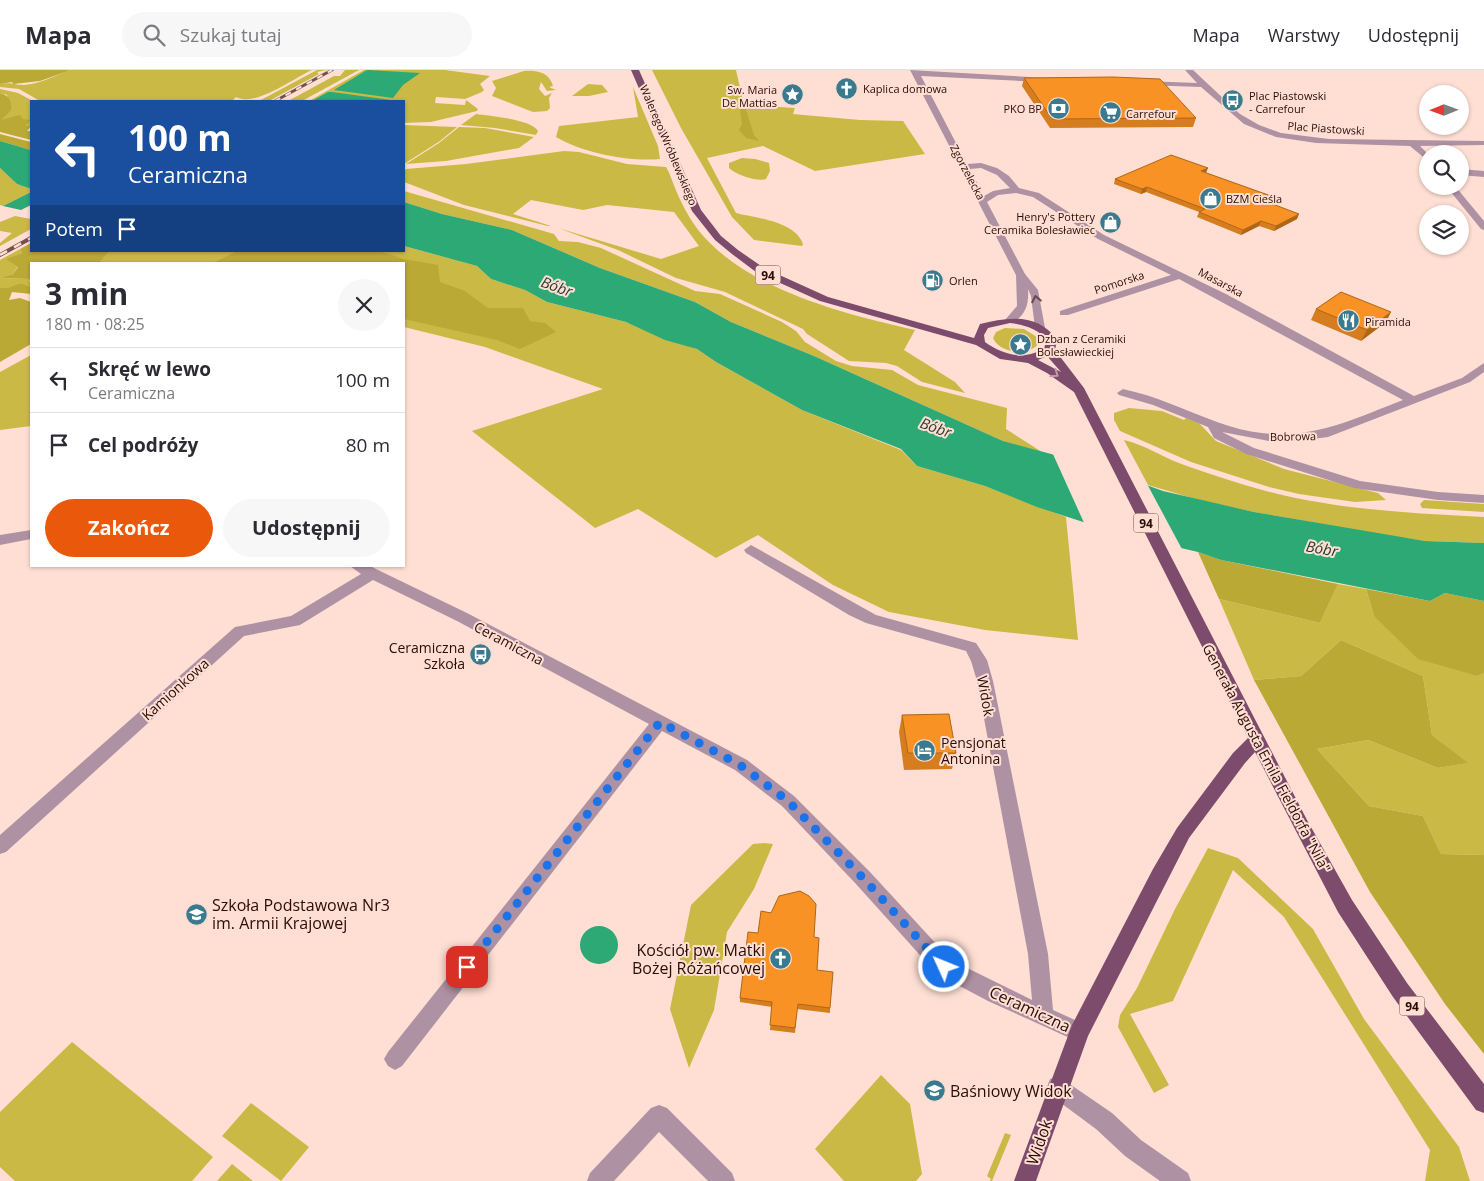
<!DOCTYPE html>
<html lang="pl">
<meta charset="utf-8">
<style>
:root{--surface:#fff;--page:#f7f7f7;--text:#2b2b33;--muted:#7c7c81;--line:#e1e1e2;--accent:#ea580c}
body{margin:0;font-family:"Open Sans",sans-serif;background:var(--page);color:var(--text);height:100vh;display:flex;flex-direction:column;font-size:19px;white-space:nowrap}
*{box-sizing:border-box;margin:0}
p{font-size:16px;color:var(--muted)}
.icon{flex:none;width:28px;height:28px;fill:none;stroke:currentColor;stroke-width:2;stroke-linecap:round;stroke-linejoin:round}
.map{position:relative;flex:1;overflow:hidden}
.sheet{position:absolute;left:30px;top:192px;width:375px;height:305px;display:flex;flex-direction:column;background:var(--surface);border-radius:0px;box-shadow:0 1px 4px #0004}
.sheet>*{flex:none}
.top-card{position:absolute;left:30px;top:30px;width:375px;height:152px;border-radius:0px;box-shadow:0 1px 4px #0004;background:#1a4fa0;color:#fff;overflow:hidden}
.needle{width:32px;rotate:269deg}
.fabs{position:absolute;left:1419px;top:15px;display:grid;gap:10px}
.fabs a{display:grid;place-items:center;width:50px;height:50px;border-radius:50%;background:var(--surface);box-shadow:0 1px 4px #0004;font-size:25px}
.pin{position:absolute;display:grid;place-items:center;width:42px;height:42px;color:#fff;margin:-21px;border-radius:10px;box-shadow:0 2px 8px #0006}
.me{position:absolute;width:55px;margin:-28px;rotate:314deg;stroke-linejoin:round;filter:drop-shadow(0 0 4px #0008)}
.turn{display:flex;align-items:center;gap:18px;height:105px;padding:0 15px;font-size:22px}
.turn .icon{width:65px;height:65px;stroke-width:2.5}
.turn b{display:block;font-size:35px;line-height:42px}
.then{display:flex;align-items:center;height:48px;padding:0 15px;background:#0003;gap:10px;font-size:19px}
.round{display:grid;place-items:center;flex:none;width:52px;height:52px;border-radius:26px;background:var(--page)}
.overview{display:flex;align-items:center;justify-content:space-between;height:85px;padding:0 15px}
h1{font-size:30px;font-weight:700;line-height:38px}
.button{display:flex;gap:10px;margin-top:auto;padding:10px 15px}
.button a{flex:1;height:58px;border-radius:30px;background:var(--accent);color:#fff;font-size:20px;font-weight:700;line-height:58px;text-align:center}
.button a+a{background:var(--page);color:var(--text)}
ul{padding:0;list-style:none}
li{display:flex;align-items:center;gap:15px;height:65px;padding:0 15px;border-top:1px solid var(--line)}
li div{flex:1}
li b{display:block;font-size:19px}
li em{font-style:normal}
header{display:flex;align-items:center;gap:30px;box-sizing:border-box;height:70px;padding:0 25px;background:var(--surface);border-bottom:1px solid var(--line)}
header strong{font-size:24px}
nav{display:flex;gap:28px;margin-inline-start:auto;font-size:18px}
.search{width:350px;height:45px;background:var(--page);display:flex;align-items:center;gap:12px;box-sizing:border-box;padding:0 18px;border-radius:28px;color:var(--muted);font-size:19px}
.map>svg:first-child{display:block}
.green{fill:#cbb946}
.forest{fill:#baa935}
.water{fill:#2ca975}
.pier{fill:#ffdfd3}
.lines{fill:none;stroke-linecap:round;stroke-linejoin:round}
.minor{fill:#af91a4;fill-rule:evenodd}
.major{fill:#7d4b6c;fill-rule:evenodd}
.rail-far1-casing{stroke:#71544a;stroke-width:3}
.rail-casing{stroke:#71544a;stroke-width:4}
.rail-far1{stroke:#ffdfd3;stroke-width:2;stroke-dasharray:6;stroke-linecap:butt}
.rail{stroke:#ffdfd3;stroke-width:2.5;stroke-dasharray:8;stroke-linecap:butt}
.wall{fill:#d67e1f}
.shaded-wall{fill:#ae6619}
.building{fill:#f99224;stroke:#ae6619}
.oneway{stroke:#65494d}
.oneway2{stroke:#c49ca5}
.route{stroke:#1a73e8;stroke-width:9;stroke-dasharray:0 16.2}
.labels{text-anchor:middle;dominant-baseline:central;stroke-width:4;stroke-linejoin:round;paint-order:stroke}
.far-poi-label{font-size:11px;fill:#290e05;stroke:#ffdfd3;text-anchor:start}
.far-street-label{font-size:11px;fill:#290e05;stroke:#ffdfd3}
.shield{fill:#ffdfd3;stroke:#694d43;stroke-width:1}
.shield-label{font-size:12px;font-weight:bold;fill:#290e05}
.street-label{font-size:14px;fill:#290e05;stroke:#ffdfd3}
.poi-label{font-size:14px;fill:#290e05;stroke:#ffdfd3;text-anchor:end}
.water-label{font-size:15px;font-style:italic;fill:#1f382b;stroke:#ffdfd3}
.near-poi-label{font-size:16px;fill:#290e05;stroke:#ffdfd3;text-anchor:start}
.near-street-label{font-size:16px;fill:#290e05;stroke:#ffdfd3}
</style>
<header>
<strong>Mapa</strong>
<div class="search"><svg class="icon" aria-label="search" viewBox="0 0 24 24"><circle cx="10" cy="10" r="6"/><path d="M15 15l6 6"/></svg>Szukaj tutaj</div>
<nav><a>Mapa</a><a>Warstwy</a><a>Udostępnij</a></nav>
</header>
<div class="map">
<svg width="1484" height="1111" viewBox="0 0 1484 1111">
<rect width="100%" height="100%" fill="#ffdfd3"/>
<!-- green -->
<path class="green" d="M71,0H312C292,9 256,37 236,27L232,31H40L19,19L0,17V14C12,12 14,15 24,15C40,14 56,5 71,0Z
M317,0H327L317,2L319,4L269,31H259Z
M345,0H359L302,31H288L334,6H340Z
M364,0H445L490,6L480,14L484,20L482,22L465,29L436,27L435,33L465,35L466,30L478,39L477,41L431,52L404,53V31H309Z
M652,0H736L744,35L795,38L793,44L860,50L903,51L925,84L815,101L763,76L707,88L736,143C756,148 795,151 803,174L802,176L754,170L732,147L681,58Z
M524,1C537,0 549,2 553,16L549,17L556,20L547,21L541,12L539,19L545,26L552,23L549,28L550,38L547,41L533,42L492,26L496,18L492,11Z
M588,14L602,15L608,22L589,26H572Z
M633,17L658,76L660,89C629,92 583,83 556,67L559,56L638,47Z
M0,19L18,23L33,31L31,56H24L0,50L11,41L7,25L0,23Z
M476,44C490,46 531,49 538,61L536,65L495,58L461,55Z
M404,55L457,57L440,71L404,94Z
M459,57L485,58L534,67L519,78L446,91L406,94L439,73Z
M564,81L579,82L627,94L666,97C670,103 672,111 675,118C681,133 689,148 699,161C747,220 844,244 915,260L904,280L955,312L965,323L922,312L897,296L886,293L849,291L807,264L803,259L725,222L676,208L618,180L558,158L661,189L699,176L674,142L607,135L583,140L531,130L513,144L551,156H548L464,135L404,112V101L406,99L466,94Z
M742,88L755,89L769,93L770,101L766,109C757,112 736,105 729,98V93Z
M0,98L17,114L31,119V122L3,136L0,135Z
M404,121L554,164L559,171L578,172L601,178L695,221L720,224L782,252L796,261L805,272L836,291L852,296L892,300L918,315L1007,338L1006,359L1042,382L1003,371L814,286L731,252L695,232L600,198L512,160L442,144L404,132Z
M15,146L31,149V159L0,176V173L12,163L0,161V152Z
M404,176L477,196L491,209L525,220L547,232L626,252L697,279L716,292L802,340L901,380L917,396L985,416L1066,447L1078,570L985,560L889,542L833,515L758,465L716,488L638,439L595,458L472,361L603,319L485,277L404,257V194H108L65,187L48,181H404Z
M20,179L22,183L7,189L18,196L13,204L0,208V190Z
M0,208L29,209L31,217L21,213L8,219L0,218Z
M1005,258L1024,259L1037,267L1038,274C1028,287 999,283 993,268L996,262Z
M31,285V356L0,360V302Z
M1129,338L1162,341L1184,350L1186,348L1199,353L1216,371L1284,399L1378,423L1386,430L1355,432L1299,424L1269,417L1191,392L1120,361L1114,350V343Z
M1124,370C1146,375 1165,389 1187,396C1213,405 1240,414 1266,421C1337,440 1411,443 1484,447V473L1425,471L1372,463L1254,442L1199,430L1148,415Z
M1424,430L1484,434V442L1422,438L1420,434Z
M1338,514L1366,519L1374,546L1478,606L1484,603V785L1441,784L1423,746L1369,736L1317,679L1368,670L1438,698L1467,693L1432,665L1423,606L1341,570L1301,606L1254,610L1219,529L1320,553Z
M764,773L773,774L754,819L727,862L714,940L689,998L670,939L691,835L753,774Z
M1208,778L1238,788L1313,859L1364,949L1459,1077L1470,1111H1425L1430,1080L1284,847L1233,800L1173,931L1130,944L1169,1015L1154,1023L1118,957L1120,945L1137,918L1175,839Z
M72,972L213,1087L192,1111H15L0,1097V1042Z
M881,1005L910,1034L922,1104L916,1111H844L815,1079Z
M251,1033L309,1077L281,1111L222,1066Z
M1005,1063L1011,1065L992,1111H990L991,1109L987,1106Z
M232,1094L253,1111H217Z"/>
<!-- forest -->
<path class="forest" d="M0,0H71L40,11L13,14L12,12L0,14Z
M0,23C10,26 12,31 11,41L1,50L20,45L23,49L31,50L25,56H31L27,61H31V70L0,62Z
M745,37L754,65L759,71L746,68L739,60L742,54L740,40Z
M0,64L31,72V80L0,71Z
M31,173V181H109L98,194H31V212L29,209L0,208L13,204L18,197L6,189L22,183L20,179Z
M237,181H379L404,189L438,195L440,212L465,221L488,238H523L530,251L545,253L556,262L520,279L497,270L404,249V194H211Z
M21,213L31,217V224L12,222L9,230L20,228L31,232V274L0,292V218H8Z
M1198,482L1221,490L1338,514L1320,553L1219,529Z
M1366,519L1430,531L1445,523L1484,531V603L1478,606L1418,589L1374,546Z
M1341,570L1423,606L1432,665L1468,693L1438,698L1368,670L1317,679L1369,736L1423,746L1441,784L1484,785V984L1445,934L1370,822L1254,610L1301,606Z"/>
<!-- water -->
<path class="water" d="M367,0L420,3L403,15L393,28L334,20Z
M328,22H332L391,30L312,31Z
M0,71L31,80V119L17,114L0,98Z
M31,122V135L21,140L3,136Z
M404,132L442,144L512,160L600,198L695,232L731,252L814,286L1003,371L1088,394L1163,421L1254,442L1425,471L1484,473V531L1445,523L1430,531L1221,490L1198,482L1117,463L1037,437L985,416L917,396L901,379L802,340L716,292L697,279L665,270L626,252L547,232L525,220L491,209L477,196L404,176Z
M580 875a19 19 0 1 1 38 0a19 19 0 1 1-38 0Z"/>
<!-- pier -->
<path class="pier" d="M1052,382L1089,392L1146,412L1183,481L1116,466L1085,455Z"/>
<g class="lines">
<!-- minor -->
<path class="minor" d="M910,0L1047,8L1044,12L921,6L967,94L981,93L997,98L1009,106L1019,118L1039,123L1104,165L1226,224L1414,326L1462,308L1484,293V302L1470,312L1328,367L1298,371H1269L1222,362L1254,378L1360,411L1438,422L1484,425V433L1438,430L1354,418L1246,384L1214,368L1208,357L1153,335L1119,325L1117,323L1123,319L1135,322C1167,330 1197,346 1229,356C1297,377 1341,354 1403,330L1179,209L1068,245H1060V241L1171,205L1098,169L1033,127L1016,123L998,125L987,132L1025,204L1038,220L1045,258L1040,261L1035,258L1031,226L1028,219C1029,234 1026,244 1014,252H1006L1005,250L1017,236L1016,205ZM981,98L997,105L1010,118L993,121L984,126L970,99Z
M1185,0H1193L1240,44L1259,55L1281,63L1329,69L1484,71V75L1420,76L1428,84V91L1410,76L1316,73L1276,67L1244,54L1201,17L1144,15L1140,13L1144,11L1197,13Z
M1460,99L1484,101V107L1460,105Z
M1446,116H1455L1484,151V160L1481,159Z
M31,460V469L0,475V465Z
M751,475L876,545L976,573L987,590L993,611L1048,884L1053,940L1086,955L1089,962L1086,969L1079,972L1072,969L988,931L937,904L856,814L782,736L735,700L662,661L402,996L395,1000L388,996L384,989L388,982L649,654L457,551L373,510L300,555L244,566L6,782L0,784V765L235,557L291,546L361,504L350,496H370L378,500L467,543L747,690L794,726L870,802L951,890L1032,930L1028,884L977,611L971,591L966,581L866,553L849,545L746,483L744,480Z
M1058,1006L1112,1043L1141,1070L1188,1103L1191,1111H1160L1125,1086L1096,1059L1050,1025L1047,1017L1050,1009Z
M659,1035L667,1038L732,1103L735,1111H708L659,1062L614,1111H587L590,1103L651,1038Z"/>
<!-- major -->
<path class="major" d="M631,0H639L701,140L721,166L738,180L764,198L828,227L974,268L980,254C1009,247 1038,243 1057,270L1055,280L1084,318L1307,750L1352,830L1407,913L1484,1014V1043L1476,1040L1393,927L1338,842L1255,682L1245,693L1189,768L1088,966L1036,1111H1014L1072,955L1153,799L1177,758L1233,683L1248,668L1074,322L1047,303L1028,293L1000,289L976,275L820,231L756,202L732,184L715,170L692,141ZM1010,253C1024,255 1037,258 1047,270L1044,278C1025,291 1003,285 985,272L984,265L988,258ZM1047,286L1061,302L1038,290Z"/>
<defs>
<path id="rail-far1" d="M275,31L332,0"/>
<path id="rail" d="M0,185L31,168"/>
</defs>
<!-- rail-far1 casing -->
<use href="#rail-far1" class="rail-far1-casing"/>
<!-- rail casing -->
<use href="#rail" class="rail-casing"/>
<!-- rail-far1 -->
<use href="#rail-far1" class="rail-far1"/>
<!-- rail -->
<use href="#rail" class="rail"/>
</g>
<!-- wall -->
<path class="wall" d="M1024,8L1196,48L1193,57L1050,58L1022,16Z
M1206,103L1271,126L1269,131L1267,132L1297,149L1274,161L1259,156L1241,165L1197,147L1199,142L1146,122L1141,124L1114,114L1115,109Z
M1316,239L1386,252L1361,271L1311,250Z
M902,645L956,683L952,699L904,700L899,662Z
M814,867L817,900L830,938V943L797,939L795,963L770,960L772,937L740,932V928Z"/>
<!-- shaded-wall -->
<path class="shaded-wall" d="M1208,98L1206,103L1201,101Z
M1147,117L1146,122L1141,124L1142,119Z
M1271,126L1269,131L1260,135L1262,130Z
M1299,144L1297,149L1274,161L1276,156Z
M1261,151L1259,156L1241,165L1243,160Z
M1391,242L1386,252L1361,271L1367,260Z"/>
<!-- building -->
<path class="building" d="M1113,7L1160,9L1196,48L1052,49L1024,8Z
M1171,85L1208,98L1201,101L1271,126L1262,130L1299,144L1276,156L1261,151L1243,160L1199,142L1205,139L1147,117L1142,119L1115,109Z
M1341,222L1391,242L1367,260L1316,239Z
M949,644L956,683H908L902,645Z
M800,821L809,826L816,834L814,867L819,868L817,900L833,902L830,938L798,934L795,958L770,955L772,932L740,928L748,862L758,863L761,841L771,843L779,826Z"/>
<!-- one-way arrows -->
<defs><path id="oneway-chevron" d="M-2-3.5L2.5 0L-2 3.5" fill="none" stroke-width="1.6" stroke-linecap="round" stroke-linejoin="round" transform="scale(1.25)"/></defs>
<use class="oneway" href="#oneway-chevron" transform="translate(1036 229) rotate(-101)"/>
<use class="oneway2" href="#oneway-chevron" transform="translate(1055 304) rotate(35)"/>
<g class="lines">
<!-- route -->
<path class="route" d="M467,897L660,652L740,695L788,731L863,808L944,897"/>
</g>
<!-- icons -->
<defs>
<symbol id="church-disc" viewBox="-11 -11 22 22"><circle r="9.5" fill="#3a7a8e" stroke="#ffdfd3"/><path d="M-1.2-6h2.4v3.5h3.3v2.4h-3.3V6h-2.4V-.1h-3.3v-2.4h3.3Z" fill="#fff"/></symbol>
<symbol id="sight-disc" viewBox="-11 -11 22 22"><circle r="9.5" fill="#3a7a8e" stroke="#ffdfd3"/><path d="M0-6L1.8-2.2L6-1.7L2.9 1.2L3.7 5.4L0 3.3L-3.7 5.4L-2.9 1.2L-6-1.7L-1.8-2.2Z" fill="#fff"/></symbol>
<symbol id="bus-disc" viewBox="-11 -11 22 22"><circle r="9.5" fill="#3a7a8e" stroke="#ffdfd3"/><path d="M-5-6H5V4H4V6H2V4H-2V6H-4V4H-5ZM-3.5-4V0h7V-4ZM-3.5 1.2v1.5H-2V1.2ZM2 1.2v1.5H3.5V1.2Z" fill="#fff"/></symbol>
<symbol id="bank-disc" viewBox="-11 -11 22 22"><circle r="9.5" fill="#3a7a8e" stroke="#ffdfd3"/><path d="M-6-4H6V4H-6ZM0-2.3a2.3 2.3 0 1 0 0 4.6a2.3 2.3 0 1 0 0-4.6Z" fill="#fff"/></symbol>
<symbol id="supermarket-disc" viewBox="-11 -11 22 22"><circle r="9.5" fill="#3a7a8e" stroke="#ffdfd3"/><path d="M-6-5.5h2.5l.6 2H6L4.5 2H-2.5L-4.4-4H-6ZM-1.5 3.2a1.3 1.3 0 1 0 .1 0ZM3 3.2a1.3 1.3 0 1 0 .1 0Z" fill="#fff"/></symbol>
<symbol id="shop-disc" viewBox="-11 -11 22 22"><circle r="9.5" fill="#3a7a8e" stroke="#ffdfd3"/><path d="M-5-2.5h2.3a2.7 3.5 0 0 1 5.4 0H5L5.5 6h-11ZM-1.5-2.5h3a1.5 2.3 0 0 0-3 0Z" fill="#fff"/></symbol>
<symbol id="fuel-disc" viewBox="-11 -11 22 22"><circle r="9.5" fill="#3a7a8e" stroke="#ffdfd3"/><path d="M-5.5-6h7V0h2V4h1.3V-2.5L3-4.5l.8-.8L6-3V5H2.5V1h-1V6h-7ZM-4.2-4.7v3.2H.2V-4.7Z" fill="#fff"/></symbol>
<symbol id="restaurant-disc" viewBox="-11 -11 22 22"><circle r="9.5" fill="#3a7a8e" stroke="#ffdfd3"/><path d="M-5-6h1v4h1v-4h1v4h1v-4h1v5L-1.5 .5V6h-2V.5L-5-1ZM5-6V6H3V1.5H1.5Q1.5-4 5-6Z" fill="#fff"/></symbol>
<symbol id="hotel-disc" viewBox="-11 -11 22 22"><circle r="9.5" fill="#3a7a8e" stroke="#ffdfd3"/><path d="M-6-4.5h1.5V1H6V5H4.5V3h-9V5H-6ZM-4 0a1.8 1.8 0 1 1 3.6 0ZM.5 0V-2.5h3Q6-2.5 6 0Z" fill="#fff"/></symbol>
<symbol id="school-disc" viewBox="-11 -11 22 22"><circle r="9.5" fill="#3a7a8e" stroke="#ffdfd3"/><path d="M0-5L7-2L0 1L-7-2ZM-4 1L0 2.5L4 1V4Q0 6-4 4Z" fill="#fff"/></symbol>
</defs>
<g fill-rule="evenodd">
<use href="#church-disc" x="834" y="6" width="25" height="25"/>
<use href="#sight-disc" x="780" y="12" width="25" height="25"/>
<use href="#bus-disc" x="1220" y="18" width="25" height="25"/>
<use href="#bank-disc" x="1046" y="26" width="25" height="25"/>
<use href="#supermarket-disc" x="1098" y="30" width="25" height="25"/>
<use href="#shop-disc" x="1198" y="116" width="25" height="25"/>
<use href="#shop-disc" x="1098" y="140" width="25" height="25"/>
<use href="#fuel-disc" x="920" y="198" width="25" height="25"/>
<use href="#restaurant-disc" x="1336" y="238" width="25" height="25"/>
<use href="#sight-disc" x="1008" y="262" width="25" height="25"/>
<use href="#bus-disc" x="468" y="572" width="25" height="25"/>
<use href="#hotel-disc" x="912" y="668" width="25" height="25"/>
<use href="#school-disc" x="184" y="832" width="25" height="25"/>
<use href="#church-disc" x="768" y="876" width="25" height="25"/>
<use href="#school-disc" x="922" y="1008" width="25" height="25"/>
</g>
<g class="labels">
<!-- far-poi labels -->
<g class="far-poi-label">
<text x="863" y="18">Kaplica domowa</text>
<text x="777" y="19" text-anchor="end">Sw. Maria<tspan x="777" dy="13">De Mattias</tspan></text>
<text x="1249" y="25">Plac Piastowski<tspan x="1249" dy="13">- Carrefour</tspan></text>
<text x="1042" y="38" text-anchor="end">PKO BP</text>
<text x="1126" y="43">Carrefour</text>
<text x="1226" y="128">BZM Cieśla</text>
<text x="1095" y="146" text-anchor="end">Henry's Pottery<tspan x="1095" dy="13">Ceramika Bolesławiec</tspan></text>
<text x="949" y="210">Orlen</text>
<text x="1365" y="251">Piramida</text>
<text x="1037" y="268">Dzban z Ceramiki<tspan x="1037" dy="13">Bolesławieckiej</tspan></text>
</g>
<!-- far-street labels -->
<g class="far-street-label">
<text transform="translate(1326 58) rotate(4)">Plac Piastowski</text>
<text transform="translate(669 75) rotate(67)">Walerego Wróblewskiego</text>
<text transform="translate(968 102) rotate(62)">Zgorzelecka</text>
<text transform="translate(1119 212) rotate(-18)">Pomorska</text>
<text transform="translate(1221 212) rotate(28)">Masarska</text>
<text transform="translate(1293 366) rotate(-1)">Bobrowa</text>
</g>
<!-- shield labels -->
<g class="shield">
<rect x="755.5" y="195.5" width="25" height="19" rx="4"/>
<rect x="1133.5" y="443.5" width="25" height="19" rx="4"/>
<rect x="1399.5" y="926.5" width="25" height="19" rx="4"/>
</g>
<g class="shield-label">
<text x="768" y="205">94</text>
<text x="1146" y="453">94</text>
<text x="1412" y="936">94</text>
</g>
<!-- street labels -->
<g class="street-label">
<text transform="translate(509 573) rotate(28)">Ceramiczna</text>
<text transform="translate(175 619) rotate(-42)">Kamionkowa</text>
<text transform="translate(986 626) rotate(80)">Widok</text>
<text transform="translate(1267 688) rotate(62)">Generała Augusta Emila Fieldorfa "Nila"</text>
</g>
<!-- poi labels -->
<g class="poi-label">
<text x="465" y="577">Ceramiczna<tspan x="465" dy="16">Szkoła</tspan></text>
<text x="941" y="672" text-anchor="start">Pensjonat<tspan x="941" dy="16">Antonina</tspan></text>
</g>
<!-- water labels -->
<g class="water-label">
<text transform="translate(557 216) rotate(20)">Bóbr</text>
<text transform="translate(936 357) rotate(20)">Bóbr</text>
<text transform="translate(1322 478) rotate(10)">Bóbr</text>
</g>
<!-- near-poi labels -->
<g class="near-poi-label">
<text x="212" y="835">Szkoła Podstawowa Nr3<tspan x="212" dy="18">im. Armii Krajowej</tspan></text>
<text x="765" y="880" text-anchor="end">Kościół pw. Matki<tspan x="765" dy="18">Bożej Różańcowej</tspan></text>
<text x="950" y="1021">Baśniowy Widok</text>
</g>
<!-- near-street labels -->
<g class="near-street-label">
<text transform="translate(1030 939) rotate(25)">Ceramiczna</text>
<text transform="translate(1039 1072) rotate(-71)">Widok</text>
</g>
</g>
</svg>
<div class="fabs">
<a><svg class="needle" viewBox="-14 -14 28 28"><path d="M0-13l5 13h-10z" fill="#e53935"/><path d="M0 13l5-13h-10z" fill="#7c7c81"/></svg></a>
<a><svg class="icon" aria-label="search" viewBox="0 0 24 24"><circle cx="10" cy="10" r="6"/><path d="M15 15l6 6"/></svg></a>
<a><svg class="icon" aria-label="layers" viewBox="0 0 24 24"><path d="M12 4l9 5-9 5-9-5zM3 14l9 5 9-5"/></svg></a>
</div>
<div class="pin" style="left:467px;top:897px;background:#d93025"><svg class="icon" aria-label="arrive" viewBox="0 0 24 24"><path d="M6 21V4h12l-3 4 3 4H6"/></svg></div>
<svg class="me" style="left:944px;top:897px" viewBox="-20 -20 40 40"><circle r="17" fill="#1a73e8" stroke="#fff" stroke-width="3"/><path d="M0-11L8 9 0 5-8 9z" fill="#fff"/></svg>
<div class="top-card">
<div class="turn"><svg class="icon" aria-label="left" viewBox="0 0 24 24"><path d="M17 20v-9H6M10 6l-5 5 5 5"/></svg><div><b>100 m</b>Ceramiczna</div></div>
<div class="then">Potem<svg class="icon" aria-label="arrive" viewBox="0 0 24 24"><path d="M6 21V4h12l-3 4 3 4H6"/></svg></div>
</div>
<section class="sheet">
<div class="overview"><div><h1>3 min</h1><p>180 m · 08:25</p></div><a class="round"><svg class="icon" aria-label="close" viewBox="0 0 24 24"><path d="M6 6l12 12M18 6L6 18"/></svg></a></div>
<ul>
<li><svg class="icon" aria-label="left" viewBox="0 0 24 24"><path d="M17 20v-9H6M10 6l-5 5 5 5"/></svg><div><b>Skręć w lewo</b><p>Ceramiczna</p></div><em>100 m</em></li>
<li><svg class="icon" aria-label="arrive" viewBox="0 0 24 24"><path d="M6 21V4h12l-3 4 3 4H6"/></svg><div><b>Cel podróży</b></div><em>80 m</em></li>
</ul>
<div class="button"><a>Zakończ</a><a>Udostępnij</a></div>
</section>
</div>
